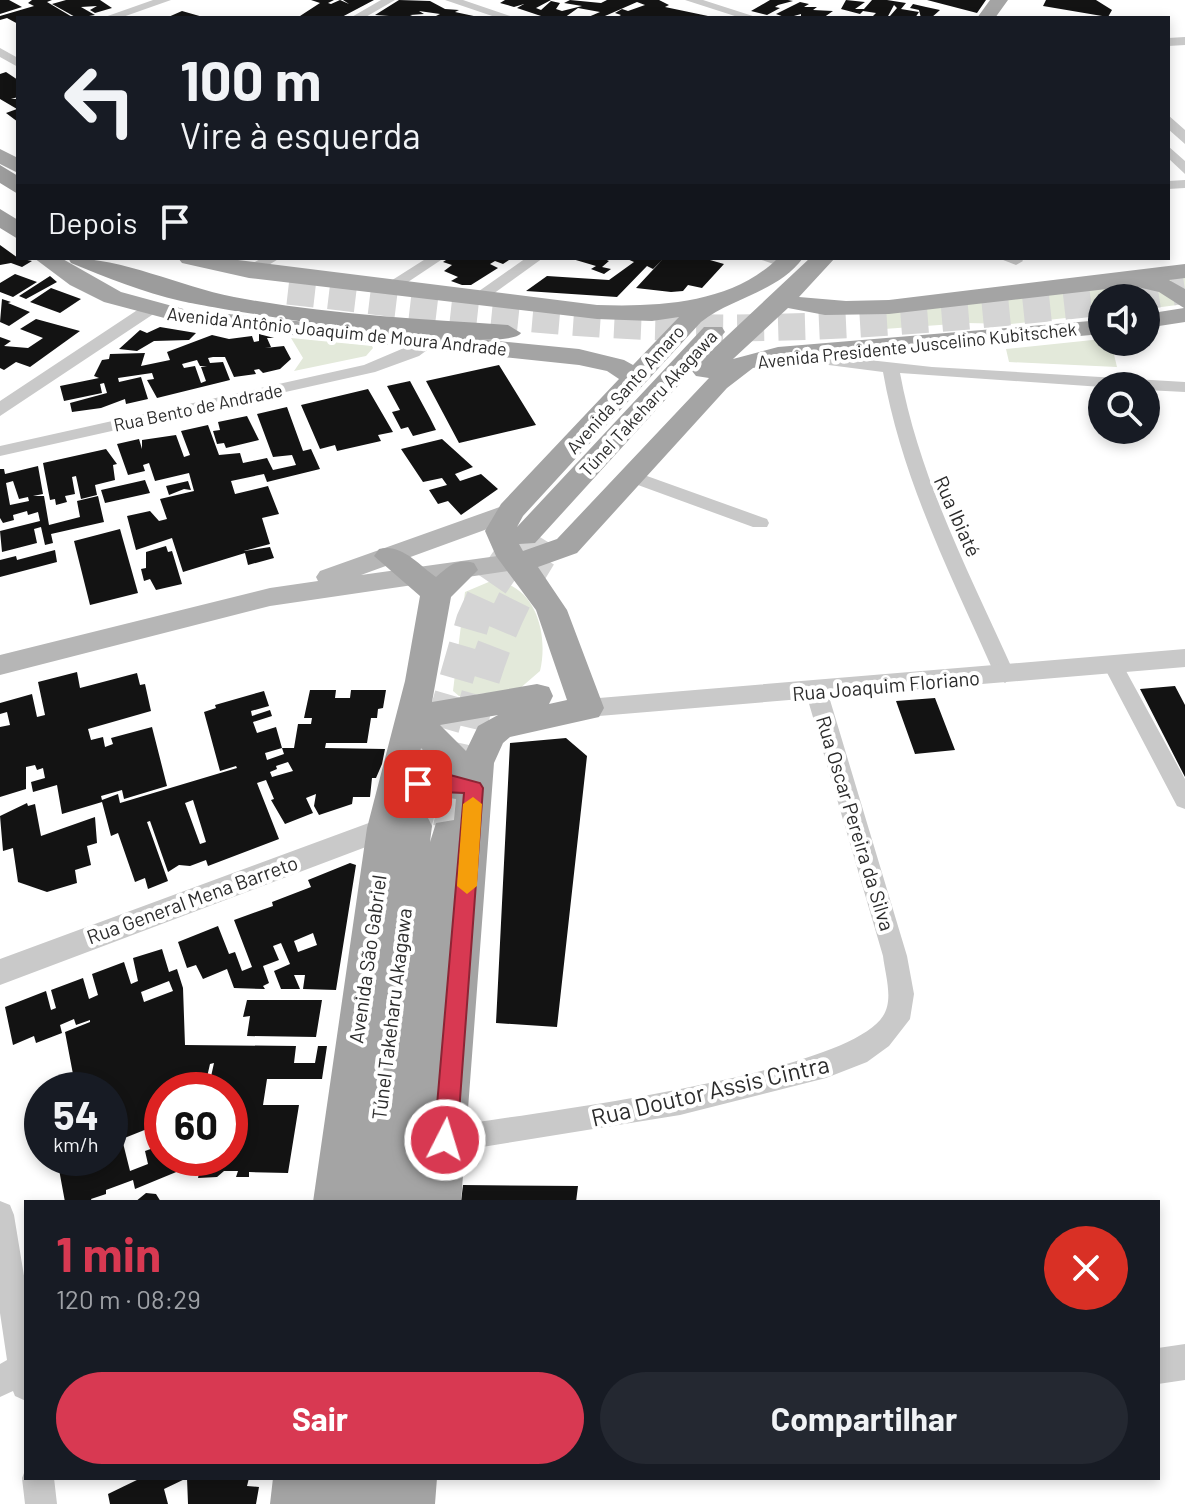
<!DOCTYPE html>
<html lang="pt">
<meta charset="utf-8">
<style>
:root{--surface:#171b24;--page:#242831;--text:#f1f3f6;--muted:#9ea1a6;--accent:#d83952}
body{margin:0;font-family:Barlow,sans-serif;background:var(--page);color:var(--text);height:100vh;display:flex;flex-direction:column;font-size:30px;white-space:nowrap}
*{box-sizing:border-box;margin:0}
p{font-size:26px;color:var(--muted)}
.icon{flex:none;width:44px;height:44px;fill:none;stroke:currentColor;stroke-width:2;stroke-linecap:round;stroke-linejoin:round}
.map{position:relative;flex:1;overflow:hidden}
.panel{position:absolute;left:24px;top:1200px;width:1136px;height:280px;display:flex;flex-direction:column;background:var(--surface);border-radius:0px;box-shadow:0 4px 12px #0003}
.panel>*{flex:none}
.hud{position:absolute;left:16px;top:16px;width:1154px;height:244px;border-radius:0px;box-shadow:0 4px 12px #0003;background:#171b24;color:var(--text);overflow:hidden}
.fabs{position:absolute;left:1088px;top:284px;display:grid;gap:16px}
.fabs a{display:grid;place-items:center;width:72px;height:72px;border-radius:50%;background:var(--surface);box-shadow:0 4px 12px #0003;font-size:40px}
.speed{position:absolute;left:24px;top:1072px;display:flex;gap:16px;font-size:40px;font-weight:700;text-align:center}
.speed>*{display:grid;place-content:center;width:104px;height:104px;border-radius:50%;background:var(--surface);box-shadow:0 4px 12px #0003;line-height:1}
.speed small{font-size:20px;font-weight:400}
.speed .limit{border:12px solid #d22;background:#fff;color:#111}
.pin{position:absolute;display:grid;place-items:center;width:68px;height:68px;color:#fff;margin:-34px;border-radius:16px;box-shadow:0 4px 12px #0006}
.me{position:absolute;width:88px;margin:-44px;rotate:5deg;stroke-linejoin:round;filter:drop-shadow(0 0 6px #0008)}
.turn{display:flex;align-items:center;gap:28px;height:168px;padding:0 32px;font-size:36px}
.turn .icon{width:104px;height:104px;stroke-width:2.5}
.turn b{display:block;font-size:56px;line-height:68px}
.then{display:flex;align-items:center;height:76px;padding:0 32px;background:#0003;gap:16px;font-size:30px}
.round{display:grid;place-items:center;flex:none;width:84px;height:84px;border-radius:42px;background:var(--page)}
.headline{display:flex;align-items:center;justify-content:space-between;height:136px;padding:0 32px}
h1{font-size:48px;font-weight:700;line-height:60px;color:var(--accent)}
.action{display:flex;gap:16px;margin-top:auto;padding:16px 32px}
.action a{flex:1;height:92px;border-radius:48px;background:var(--accent);color:#fff;font-size:32px;font-weight:700;line-height:92px;text-align:center}
.action a+a{background:var(--page);color:var(--text)}
.map>svg:first-child{display:block}
.green{fill:#e3e9da}
.building{fill:#131313;fill-rule:evenodd}
.lines{fill:none;stroke-linecap:round;stroke-linejoin:round}
.primary-tunnel-far1{stroke:#d5d5d5;stroke-width:26;stroke-dasharray:26 13;stroke-linecap:butt}
.primary-tunnel{stroke:#d5d5d5;stroke-width:34;stroke-dasharray:34 17;stroke-linecap:butt}
.trunk-tunnel{stroke:#d5d5d5;stroke-width:27;stroke-dasharray:27 14;stroke-linecap:butt}
.minor{fill:#c9c9c9;fill-rule:evenodd}
.tertiary{fill:#c9c9c9;fill-rule:evenodd}
.secondary{fill:#b6b6b6;fill-rule:evenodd}
.primary{fill:#a4a4a4;fill-rule:evenodd}
.trunk{fill:#9c9c9c;fill-rule:evenodd}
.route{fill:#d83952;stroke:#8c2535;stroke-width:2}
.slow{fill:#f59e0b}
.labels{text-anchor:middle;dominant-baseline:central;stroke-width:8;stroke-linejoin:round;paint-order:stroke}
.far-street-label{font-size:18px;fill:#2c2c2c;stroke:#fff}
.street-label{font-size:20px;fill:#2c2c2c;stroke:#fff}
.near-street-label{font-size:24px;fill:#2c2c2c;stroke:#fff}
</style>
<div class="map">
<svg width="1185" height="1504" viewBox="0 0 1185 1504">
<rect width="100%" height="100%" fill="#fff"/>
<!-- green -->
<path class="green" d="M1185,273V304L1146,309V298H1102V314L1011,324L967,323L884,329L869,321L876,311Z
M291,338L372,346L373,348L366,356L294,371L303,358Z
M1102,339L1111,342L1117,367L1009,362L1006,349Z
M491,581C535,582 549,634 540,671L518,690L459,696L453,691L465,592Z"/>
<!-- building -->
<path class="building" d="M0,0H9L22,7L0,14Z
M32,0H52L47,2L74,18H18V24L7,18L0,20V16L34,6L28,3Z
M66,0H100L112,8L95,13L90,10L97,6L81,7L95,15L77,18L52,4Z
M311,0H334L328,3L331,4L340,0L349,4L343,0H374L340,18L300,16L320,3Z
M399,0L430,1L445,9L459,10L455,12L483,18H432L440,14L419,11L424,14L410,15L417,18L375,15Z
M505,0H551L536,8L541,10L551,1L560,3L556,9L562,11L582,6L564,3L570,0L601,3L607,0H659L669,5L665,7L708,16L616,18L621,15L615,13L622,9L628,11L645,5L637,2L605,16L610,18H586L600,12L578,8L564,18H547L517,8L524,4L514,7L500,3Z
M770,0H788L793,1L778,5L775,7L780,8L767,15L751,11Z
M846,0L865,2L855,9H864L872,0H887L906,3L901,9L919,12L915,18L890,16L897,8L894,5L887,18H876L872,17L876,13L863,11L860,14L841,9Z
M927,0H986L977,13Z
M1046,0H1096L1112,10L1108,17L1043,6Z
M800,2L809,4L804,7H817L813,10L833,11L823,18H801V14L787,18L776,14Z
M913,4L926,7L940,10L931,18H921L919,10L910,8Z
M182,11L203,17V18H166Z
M6,72L18,80V97L11,99H18V122L6,113L17,109L0,99V74Z
M0,245L18,258L32,261L22,267L11,263L0,265Z
M449,258H503L509,260L503,264L495,261L490,264L498,268L471,285H462L451,281L458,277L444,271L452,265L443,262Z
M569,258H602L609,261L602,267L611,269L604,274L591,269L596,266Z
M625,258H703L724,264L702,288L688,285L683,291L671,292L636,288L663,259L653,269L647,266L617,297L526,291L547,276L609,280L634,262Z
M15,274L37,282L13,297L0,292V283Z
M50,276L57,282L26,299L19,296Z
M51,288L81,299L60,313L30,302Z
M2,299L11,302L8,303L30,312L9,326L0,322Z
M36,319L80,331L30,367L16,362L4,370L0,368V337L11,341L4,346L28,348L43,338L20,329Z
M160,327L196,333L189,340L154,341L137,351L119,349L140,330L147,333Z
M259,334L274,338H267L271,347L265,348L284,346L291,359L280,369L263,373L259,369L254,370L256,374L234,377L225,357H213L208,358L210,363L223,362L230,380L157,398L147,380L154,379L152,373L145,374L118,378L119,382L141,377L148,399L126,404L125,399L101,408L72,412L70,403L107,393L104,383L100,384L102,393L64,401L60,386L99,378L94,376L102,360L109,359L110,354L145,353L141,366L170,360L167,352L212,335L229,339L252,336L254,342L259,341ZM197,360L200,366H207L201,367L206,381L201,383L195,366L184,368L182,364Z
M499,365L536,425L459,443L426,381Z
M410,381L430,418L436,430L413,436L408,427L401,429L392,412L400,410L387,386Z
M368,389L393,432L378,435L381,441L337,451L335,445L320,449L301,405Z
M287,407L303,451L311,449L320,469L267,482L264,474L231,481L235,494L268,486L279,514L262,518L270,544L244,551L270,547L274,558L248,565L245,553L183,572L172,538L136,550L127,516L150,511L159,521L167,519L160,499L194,491L189,473L155,481L149,463L143,465L145,471L128,475L117,444L139,439L142,449V440L176,435L184,457L190,455L181,431L208,425L219,455L240,453L243,463L267,458L273,470L296,465L292,455L273,457L257,414Z
M247,416L259,440L226,448L224,443L217,444L213,431L220,430L218,422Z
M442,439L473,467L455,474L460,481L481,474L498,489L461,515L448,501L438,504L429,490L447,485L442,478L423,482L401,449Z
M106,449L117,464L113,465L115,480L95,485L97,495L81,499L76,476L72,477L75,494L65,496L67,502L56,505L55,499L50,500L43,463Z
M38,466L43,494L33,496H44L49,525L80,517L77,501L98,496L104,522L51,534L53,543L45,545L41,527L34,529L37,543L2,552L0,531L40,521L38,512L28,515L27,511L13,515L14,520L3,523L0,518V469H4L5,474ZM13,481L19,499L28,497L29,501L10,505L6,483Z
M145,480L150,493L105,503L101,490Z
M188,481L191,490L184,489L169,495L166,486Z
M120,529L138,593L90,605L74,541Z
M166,546L168,552L172,551L182,584L156,590L150,579L144,581L141,569L146,568V552Z
M55,550L57,562L0,577V560L16,556L17,560Z
M77,672L80,688L137,673L140,685L145,684L151,711L88,729L91,740L103,737L105,747L113,744L111,738L152,727L167,786L124,799L122,790L101,796L102,800L118,794L120,803L237,768L236,766L220,771L204,712L216,708L215,705L264,691L269,706L251,711L252,716L270,710L272,716L253,722L257,733L276,727L282,748L265,753L267,760L284,754L282,748H294L298,724H311L312,718H304L310,690H336L335,698H350L351,690H386L383,708L378,709L377,718H371L367,743H326L325,748L385,749L382,764L376,778H372L370,797H353L352,804L319,815L314,806L316,794L306,798L313,813L285,824L271,800L274,799L266,780L257,783L279,839L208,866L206,860L190,866L179,865L168,872L150,821L147,822L168,881L148,889L145,878L135,882L118,833L111,836L102,802L62,814L57,785L33,792L31,782L45,778L43,768L37,770L35,765L26,767V789L0,797V727L10,725L7,712L0,714V703L32,694L37,717L45,715L38,682ZM288,762L293,771L272,777L270,772L277,769L276,766ZM193,800L206,842L200,844L185,803Z
M1175,686L1185,705V777L1140,689Z
M935,698L955,750L915,754L896,701Z
M566,738L587,756L557,1027L496,1023L510,743Z
M27,803L28,806L35,804L41,836L95,817L97,843L87,846L91,865L75,870L77,883L47,892L18,882L13,848L3,851L0,816Z
M350,863L356,865L336,990L303,989L305,975H294L300,989H281L274,971L290,964L281,943L273,946L279,960L263,966L269,983L263,986L265,989L234,988L227,969L203,979L196,965L187,968L178,942L218,926L229,954L235,952L242,971L252,967L234,920L273,906L272,902L311,887L308,880ZM313,933L317,945L298,952L294,941Z
M162,949L169,972L177,969L183,988L185,1045L296,1046L294,1063H315L318,1046H327L322,1079H267L263,1105H299L288,1173L249,1172V1177H236L238,1171H224L217,1177L198,1178L202,1158H230V1090H208L214,1063L210,1064L204,1090H162V1141L157,1125L122,1139L130,1171L148,1164L145,1151L162,1145V1158H186V1168L135,1189L133,1180L106,1190V1194L91,1199L92,1202H65L58,1164L73,1158H110V1090H76L65,1032L90,1022V1020L76,1025L74,1019L60,1025L62,1033L36,1043L34,1036L13,1045L5,1007L46,991L51,1010L56,1008L51,990L83,978L89,999L98,995L92,974L124,962L131,984L138,981L133,958ZM169,981L173,991L144,1002L141,992Z
M247,1000H322L316,1037L247,1036L250,1016L243,1017Z
M463,1185L578,1186L576,1202H461Z
M146,1193L156,1194L161,1202H135Z
M141,1478H187L164,1489L168,1504H110L108,1494Z
M187,1478H249L247,1486L259,1487L256,1504H188Z"/>
<g class="lines">
<!-- primary-tunnel-far1 -->
<path class="primary-tunnel-far1" d="M512,555L525,536
M540,555L548,542"/>
<!-- primary-tunnel -->
<path class="primary-tunnel" d="M414,826L473,621L486,592L513,553
M450,828C469,723 483,645 541,553"/>
<!-- trunk-tunnel -->
<path class="trunk-tunnel" d="M288,291C404,304 520,321 637,326C793,333 948,320 1102,302
M1132,298L1185,290"/>
<!-- minor -->
<path class="minor" d="M153,0H171L120,18H102Z
M381,0H395L364,18H350Z
M445,0H463L516,18H498Z
M685,0H703L759,18H741Z
M1185,37V45L1168,46V38Z
M0,48L18,58V67L0,57Z
M1168,146L1185,161V174L1168,158Z
M1185,180V188L1168,189V181Z
M262,258H280L254,274H244V268Z
M427,258H444L396,290H386V284Z
M526,258H543L482,302H472V296Z
M756,258H780L792,264L785,268Z
M998,258H1021L1023,261L1016,265Z
M430,337L438,342L419,356L375,372L0,456V446L364,365Z
M788,351L932,367L1185,382V392L1146,390V386L1102,387L900,373C920,481 971,576 1015,675L1005,683L995,675C951,575 902,480 883,372L782,359V353Z
M633,471L767,519L769,523L767,527H753L627,481V473Z
M1113,658L1120,660L1185,779V809L1177,806L1103,665Z
M816,682L827,690L907,956L914,994L910,1019L889,1046L867,1062L826,1078L680,1115L445,1153L435,1149L431,1140L435,1131L445,1127C524,1114 845,1076 883,1016C894,1000 885,974 883,956L805,690Z
M0,1201L10,1205L14,1215L26,1288V1401L15,1396L13,1391L0,1397V1364L7,1360L0,1313Z
M26,1468V1478H54L57,1504H25L22,1478Z"/>
<!-- tertiary -->
<path class="tertiary" d="M1168,115L1185,130V144L1168,129Z
M148,303L157,309L155,313L0,416V401Z
M1185,649V667L587,717L578,715L574,708L578,701L587,699Z
M385,817L395,820L399,828L395,836L0,985V959Z
M1185,1344V1380L1158,1384V1348Z"/>
<!-- secondary -->
<path class="secondary" d="M511,503L520,505L524,511L520,517L361,575L519,553L528,556L532,562L528,568L270,606L0,675V655L270,588L318,581L316,577L320,571Z"/>
<!-- primary -->
<path class="primary" d="M990,0H1008L995,18H977Z
M0,149L18,158V173L0,164Z
M34,258H61L121,292L187,310L579,349L624,360L633,365L679,317L652,321L597,319L249,278L182,263L178,258H222L597,305C658,307 732,304 778,258H803C778,292 733,297 701,322L523,516L517,527L704,327H722L725,332L696,365L810,258H835L799,297L846,301L889,300L1185,264V278L1169,280L1185,289V322L1146,328V314L1184,308L1159,292L1133,286L889,314L825,315L788,308L733,359L778,347L1102,320V334L778,363L753,368L727,388L577,553L538,567L567,610L604,708L599,717L510,737L503,743L494,763L461,1202H313L367,828L405,681L420,596L374,556L379,549C401,543 418,564 436,577C449,566 456,558 474,563L478,570L451,597L432,702L537,684L549,687L553,696L549,704L567,700L536,610L496,556L485,531L501,504L619,379L607,371L579,365L187,324L104,302L70,285ZM696,366L692,371L696,376L709,378L557,539L523,551L519,544L535,543ZM498,715L478,726L466,751L440,725ZM421,748L441,769L416,771ZM435,796L456,799L454,820L436,823L430,842L432,826L427,816L417,813L422,798Z
M273,1478H437L435,1504H270Z"/>
<!-- trunk -->
<path class="trunk" d="M0,165L18,176V194L0,183Z
M0,209L18,220V239L0,228Z
M68,258C124,258 178,286 234,297C324,314 416,319 508,325L521,333C505,357 221,310 181,301C143,292 107,278 71,263Z"/>
</g>
<!-- route -->
<path class="route" d="M450,775L480,783L483,788L457,1140L453,1148L445,1151L437,1148L434,1140L464,793L418,791L408,784L418,776Z"/>
<!-- slow -->
<path class="slow" d="M473,797L482,804L477,886L467,894L457,886L463,804Z"/>
<g class="labels">
<!-- far-street labels -->
<g class="far-street-label">
<text transform="translate(337 331) rotate(6)">Avenida Antônio Joaquim de Moura Andrade</text>
<text transform="translate(917 345) rotate(-6)">Avenida Presidente Juscelino Kubitschek</text>
<text transform="translate(625 389) rotate(-48)">Avenida Santo Amaro</text>
<text transform="translate(648 403) rotate(-47)">Túnel Takeharu Akagawa</text>
<text transform="translate(198 407) rotate(-12)">Rua Bento de Andrade</text>
</g>
<!-- street labels -->
<g class="street-label">
<text transform="translate(958 516) rotate(66)">Rua Ibiaté</text>
<text transform="translate(886 685) rotate(-5)">Rua Joaquim Floriano</text>
<text transform="translate(856 823) rotate(73)">Rua Oscar Pereira da Silva</text>
<text transform="translate(192 899) rotate(-20)">Rua General Mena Barreto</text>
<text transform="translate(367 959) rotate(-82)">Avenida São Gabriel</text>
<text transform="translate(391 1014) rotate(-83)">Túnel Takeharu Akagawa</text>
</g>
<!-- near-street labels -->
<g class="near-street-label">
<text transform="translate(710 1090) rotate(-13)">Rua Doutor Assis Cintra</text>
</g>
</g>
</svg>
<div class="fabs">
<a><svg class="icon" aria-label="sound" viewBox="0 0 24 24"><path d="M4 9h4l5-4v14l-5-4H4zM17 9q2 3 0 6"/></svg></a>
<a><svg class="icon" aria-label="search" viewBox="0 0 24 24"><circle cx="10" cy="10" r="6"/><path d="M15 15l6 6"/></svg></a>
</div>
<div class="speed"><div>54<small>km/h</small></div><div class="limit">60</div></div>
<div class="pin" style="left:418px;top:784px;background:#d93025"><svg class="icon" aria-label="arrive" viewBox="0 0 24 24"><path d="M6 21V4h12l-3 4 3 4H6"/></svg></div>
<svg class="me" style="left:445px;top:1140px" viewBox="-20 -20 40 40"><circle r="17" fill="#d83952" stroke="#fff" stroke-width="3"/><path d="M0-11L8 9 0 5-8 9z" fill="#fff"/></svg>
<div class="hud">
<div class="turn"><svg class="icon" aria-label="left" viewBox="0 0 24 24"><path d="M17 20v-9H6M10 6l-5 5 5 5"/></svg><div><b>100 m</b>Vire à esquerda</div></div>
<div class="then">Depois<svg class="icon" aria-label="arrive" viewBox="0 0 24 24"><path d="M6 21V4h12l-3 4 3 4H6"/></svg></div>
</div>
<section class="panel">
<div class="headline"><div><h1>1 min</h1><p>120 m · 08:29</p></div><a class="round" style="background:#d93025;color:#fff"><svg class="icon" aria-label="close" viewBox="0 0 24 24"><path d="M6 6l12 12M18 6L6 18"/></svg></a></div>
<div class="action"><a>Sair</a><a>Compartilhar</a></div>
</section>
</div>
